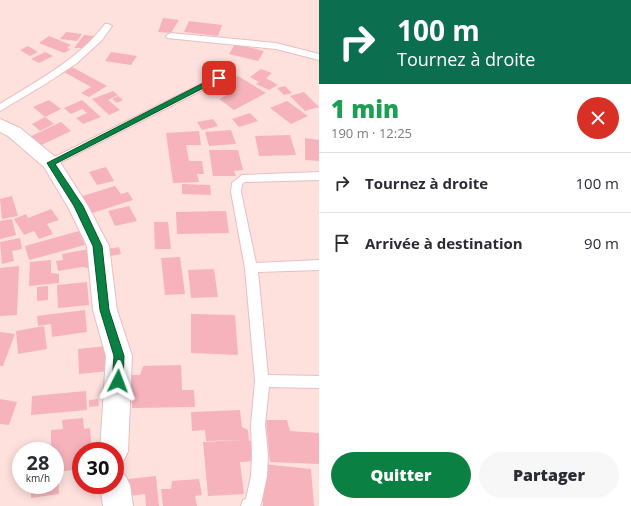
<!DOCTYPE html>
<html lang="fr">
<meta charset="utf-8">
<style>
:root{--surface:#fff;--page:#f7f7f7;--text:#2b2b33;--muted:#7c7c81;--line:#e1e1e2;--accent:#0b8043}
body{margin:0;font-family:"Open Sans",sans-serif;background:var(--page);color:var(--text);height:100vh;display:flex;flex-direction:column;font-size:15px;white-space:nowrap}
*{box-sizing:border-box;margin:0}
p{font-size:13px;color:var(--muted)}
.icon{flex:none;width:22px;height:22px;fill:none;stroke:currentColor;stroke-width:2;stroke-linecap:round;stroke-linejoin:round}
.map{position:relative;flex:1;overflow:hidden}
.sheet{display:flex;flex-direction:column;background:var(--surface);width:312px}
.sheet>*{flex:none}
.hud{background:#0b6e4f;color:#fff;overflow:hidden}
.speed{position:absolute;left:12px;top:442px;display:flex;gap:8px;font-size:20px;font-weight:700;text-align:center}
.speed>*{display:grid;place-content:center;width:52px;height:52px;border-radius:50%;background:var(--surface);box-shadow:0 2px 10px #0003;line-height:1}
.speed small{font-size:10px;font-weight:400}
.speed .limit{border:6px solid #d22;background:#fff;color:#111}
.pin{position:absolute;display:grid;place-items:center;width:34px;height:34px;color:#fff;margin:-17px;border-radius:8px;box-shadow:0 2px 6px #0006}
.me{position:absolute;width:44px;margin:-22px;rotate:3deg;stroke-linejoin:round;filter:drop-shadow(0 0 3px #0008)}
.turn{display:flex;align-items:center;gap:14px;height:84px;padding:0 12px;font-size:18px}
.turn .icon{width:52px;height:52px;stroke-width:2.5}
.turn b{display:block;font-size:28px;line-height:34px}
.round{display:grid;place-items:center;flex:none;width:42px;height:42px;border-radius:21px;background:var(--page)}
.summary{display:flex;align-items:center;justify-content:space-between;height:68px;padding:0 12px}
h1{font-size:24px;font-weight:800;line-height:30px;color:#1e9e55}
.button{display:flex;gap:8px;margin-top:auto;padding:8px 12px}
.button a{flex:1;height:46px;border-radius:24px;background:var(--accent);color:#fff;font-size:16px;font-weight:800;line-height:46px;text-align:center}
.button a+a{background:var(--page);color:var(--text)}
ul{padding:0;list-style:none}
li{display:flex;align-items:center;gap:12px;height:60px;padding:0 12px;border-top:1px solid var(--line)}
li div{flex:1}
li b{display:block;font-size:15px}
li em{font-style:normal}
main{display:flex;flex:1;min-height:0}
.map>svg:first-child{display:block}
.building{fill:#f6b3bb}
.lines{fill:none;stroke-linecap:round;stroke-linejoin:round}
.service-casing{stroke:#e8bec0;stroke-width:2}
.minor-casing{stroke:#e8bec0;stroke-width:2}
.service{fill:#fff;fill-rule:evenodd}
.minor{fill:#fff;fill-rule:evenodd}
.route{fill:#0b8043;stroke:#07532c}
</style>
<main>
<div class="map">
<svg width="319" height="506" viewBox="0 0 319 506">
<rect width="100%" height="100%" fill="#fee0dd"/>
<!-- building -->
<path class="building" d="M163,18L179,20L171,33L158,32Z
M189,21L222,25L218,36L184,32Z
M66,32L82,34L77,41L60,39Z
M84,35L94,36L86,48H74Z
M49,36L71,45L67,48L71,49L64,53L39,43Z
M235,44L264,51L258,61L229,54Z
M28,46L38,52L30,56L20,50Z
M45,52L53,56L39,63L31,59Z
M111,52L137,56L131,65L105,61Z
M72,67L107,86L89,97L81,93L91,87L64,72Z
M261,69L272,73L266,78L278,85L269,90L256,84L259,82L250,77Z
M238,76L266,93L234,110L219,99L235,91L224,84Z
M285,86L292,93L284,95L277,88Z
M113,91L118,95L108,100L120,110L109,115L92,99Z
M304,92L319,107L305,111L290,96Z
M118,96L123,100L117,103L112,99Z
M49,100L61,109L45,117L33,107Z
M82,100L101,117L83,124L76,118L87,113L82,109L71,114L64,108Z
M287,101L308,116L291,124L270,108Z
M250,113L258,121L239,127L232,119Z
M45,117L54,124L40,131L32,124Z
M213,119L218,126L202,130L197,122Z
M61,122L71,131L37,147L27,138Z
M231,130L236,144L209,146L205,132Z
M199,131L201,145H186L189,161H202L204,174H197L199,182L173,183L166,133Z
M290,135L296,155L259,156L255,136Z
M305,138L319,140V161L305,160Z
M209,150H238L243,170L234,171L236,176H213Z
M106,167L114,181L97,185L89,172Z
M182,184L210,185L211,195L182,194Z
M115,186L121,194L128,192L133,200L86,215L76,198Z
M12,196L18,216L2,219L0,199Z
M129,206L137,221L115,226L108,211Z
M51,209L59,220L47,224L53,234L39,239L34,231L24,235L14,219L26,214L28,218Z
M226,211L229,233L177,234L176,212Z
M12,219L16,235L0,239V221Z
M154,222H168L171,249H155Z
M79,231L85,245L29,260L25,246Z
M20,238L22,249L12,251L14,261L2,264L0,242Z
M119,247L121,254L104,257L103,250Z
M89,249L94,269L82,267L58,271L56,261L63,260L62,254Z
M180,257L185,294L165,295L161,258Z
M51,260V273L59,274V283L29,286L30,262Z
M19,266L17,315L0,316V268Z
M214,269L218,297L191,298L188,270Z
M87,282L89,305L58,308L57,285Z
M48,286V300L37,301V287Z
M85,310L87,332L52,337L51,324L38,326L37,316Z
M191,314L235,315L238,355L191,353Z
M44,326L47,349L18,354L16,331Z
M0,332L15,334L3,366H0Z
M107,346L109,371L79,374L78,349Z
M181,365L182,390H194L195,407L132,408V375H140L143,366Z
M86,391L87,410L31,415L32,396Z
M0,399L17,402L9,425L0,424Z
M98,399L99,406L89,407V400Z
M240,410L242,427L248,430L249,441L255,440L258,461L240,462L244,494L208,496L203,442L246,440L206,441L205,430L192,431L191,412Z
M83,418L84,429L90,428L92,451H81V469L58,472L59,494L31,498V485H55V451H38V447L51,445V430L63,429L62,420Z
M266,420H287L290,431L319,433V464L270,462Z
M263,464L311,469L314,506H263Z
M156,476L159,506H146L145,494L129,496L128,479Z
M199,479L202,495L195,496L197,506H163L161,489H171L172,481Z"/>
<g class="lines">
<defs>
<path id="service" d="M105,24H108L112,26L102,40L77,63L47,83L0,111V104C38,80 78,60 105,24Z
M170,33L276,43L319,54V60L276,49L167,38L166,36Z
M219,75L224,78L222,80L55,165L51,166L46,163L47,161Z
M319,172V180L245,182L242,184L241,192L256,263L319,260V270L258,272L268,375L319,376V388L269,387L265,425L268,454L267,476L261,504L260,506H241L243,500L246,499L251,476L252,454L251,425L255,381L245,268L231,192L232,183L242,175Z"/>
<path id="minor" d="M0,119L20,128L58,159L88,206L109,246L117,310L132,356L128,451L124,460L115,464V451H100L106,356L93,310L87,246L68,207L44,167L8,136L0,132Z
M115,471L125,475L130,485L133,506H103L100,485H115Z"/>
</defs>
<!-- service casing -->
<use href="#service" class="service-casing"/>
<!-- minor casing -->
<use href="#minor" class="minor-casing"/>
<!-- service -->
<use href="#service" class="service"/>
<!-- minor -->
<use href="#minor" class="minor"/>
</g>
<!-- route -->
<path class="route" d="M217,76L223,78L55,164L83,206L102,246L109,310L124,356L123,381L121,384H114L112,381L114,356L100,310L93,246L74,206L47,163Z"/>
</svg>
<div class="speed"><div>28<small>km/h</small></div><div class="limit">30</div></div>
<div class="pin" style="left:219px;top:78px;background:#d93025"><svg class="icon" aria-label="arrive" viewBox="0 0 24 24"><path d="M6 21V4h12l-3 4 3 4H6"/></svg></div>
<svg class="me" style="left:118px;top:381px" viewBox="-20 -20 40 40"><path d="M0-17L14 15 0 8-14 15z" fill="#0b8043" stroke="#fff" stroke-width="4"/></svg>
</div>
<section class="sheet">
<div class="hud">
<div class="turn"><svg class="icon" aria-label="right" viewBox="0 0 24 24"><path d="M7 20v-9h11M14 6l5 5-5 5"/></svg><div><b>100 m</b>Tournez à droite</div></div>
</div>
<div class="summary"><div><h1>1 min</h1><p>190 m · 12:25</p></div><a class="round" style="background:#d93025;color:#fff"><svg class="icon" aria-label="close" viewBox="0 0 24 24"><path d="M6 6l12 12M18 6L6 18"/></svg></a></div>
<ul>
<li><svg class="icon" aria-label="right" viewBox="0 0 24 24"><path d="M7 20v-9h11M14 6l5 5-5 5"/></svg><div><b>Tournez à droite</b></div><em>100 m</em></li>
<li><svg class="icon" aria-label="arrive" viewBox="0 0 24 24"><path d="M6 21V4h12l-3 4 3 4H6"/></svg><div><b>Arrivée à destination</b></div><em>90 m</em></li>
</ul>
<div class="button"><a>Quitter</a><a>Partager</a></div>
</section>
</main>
